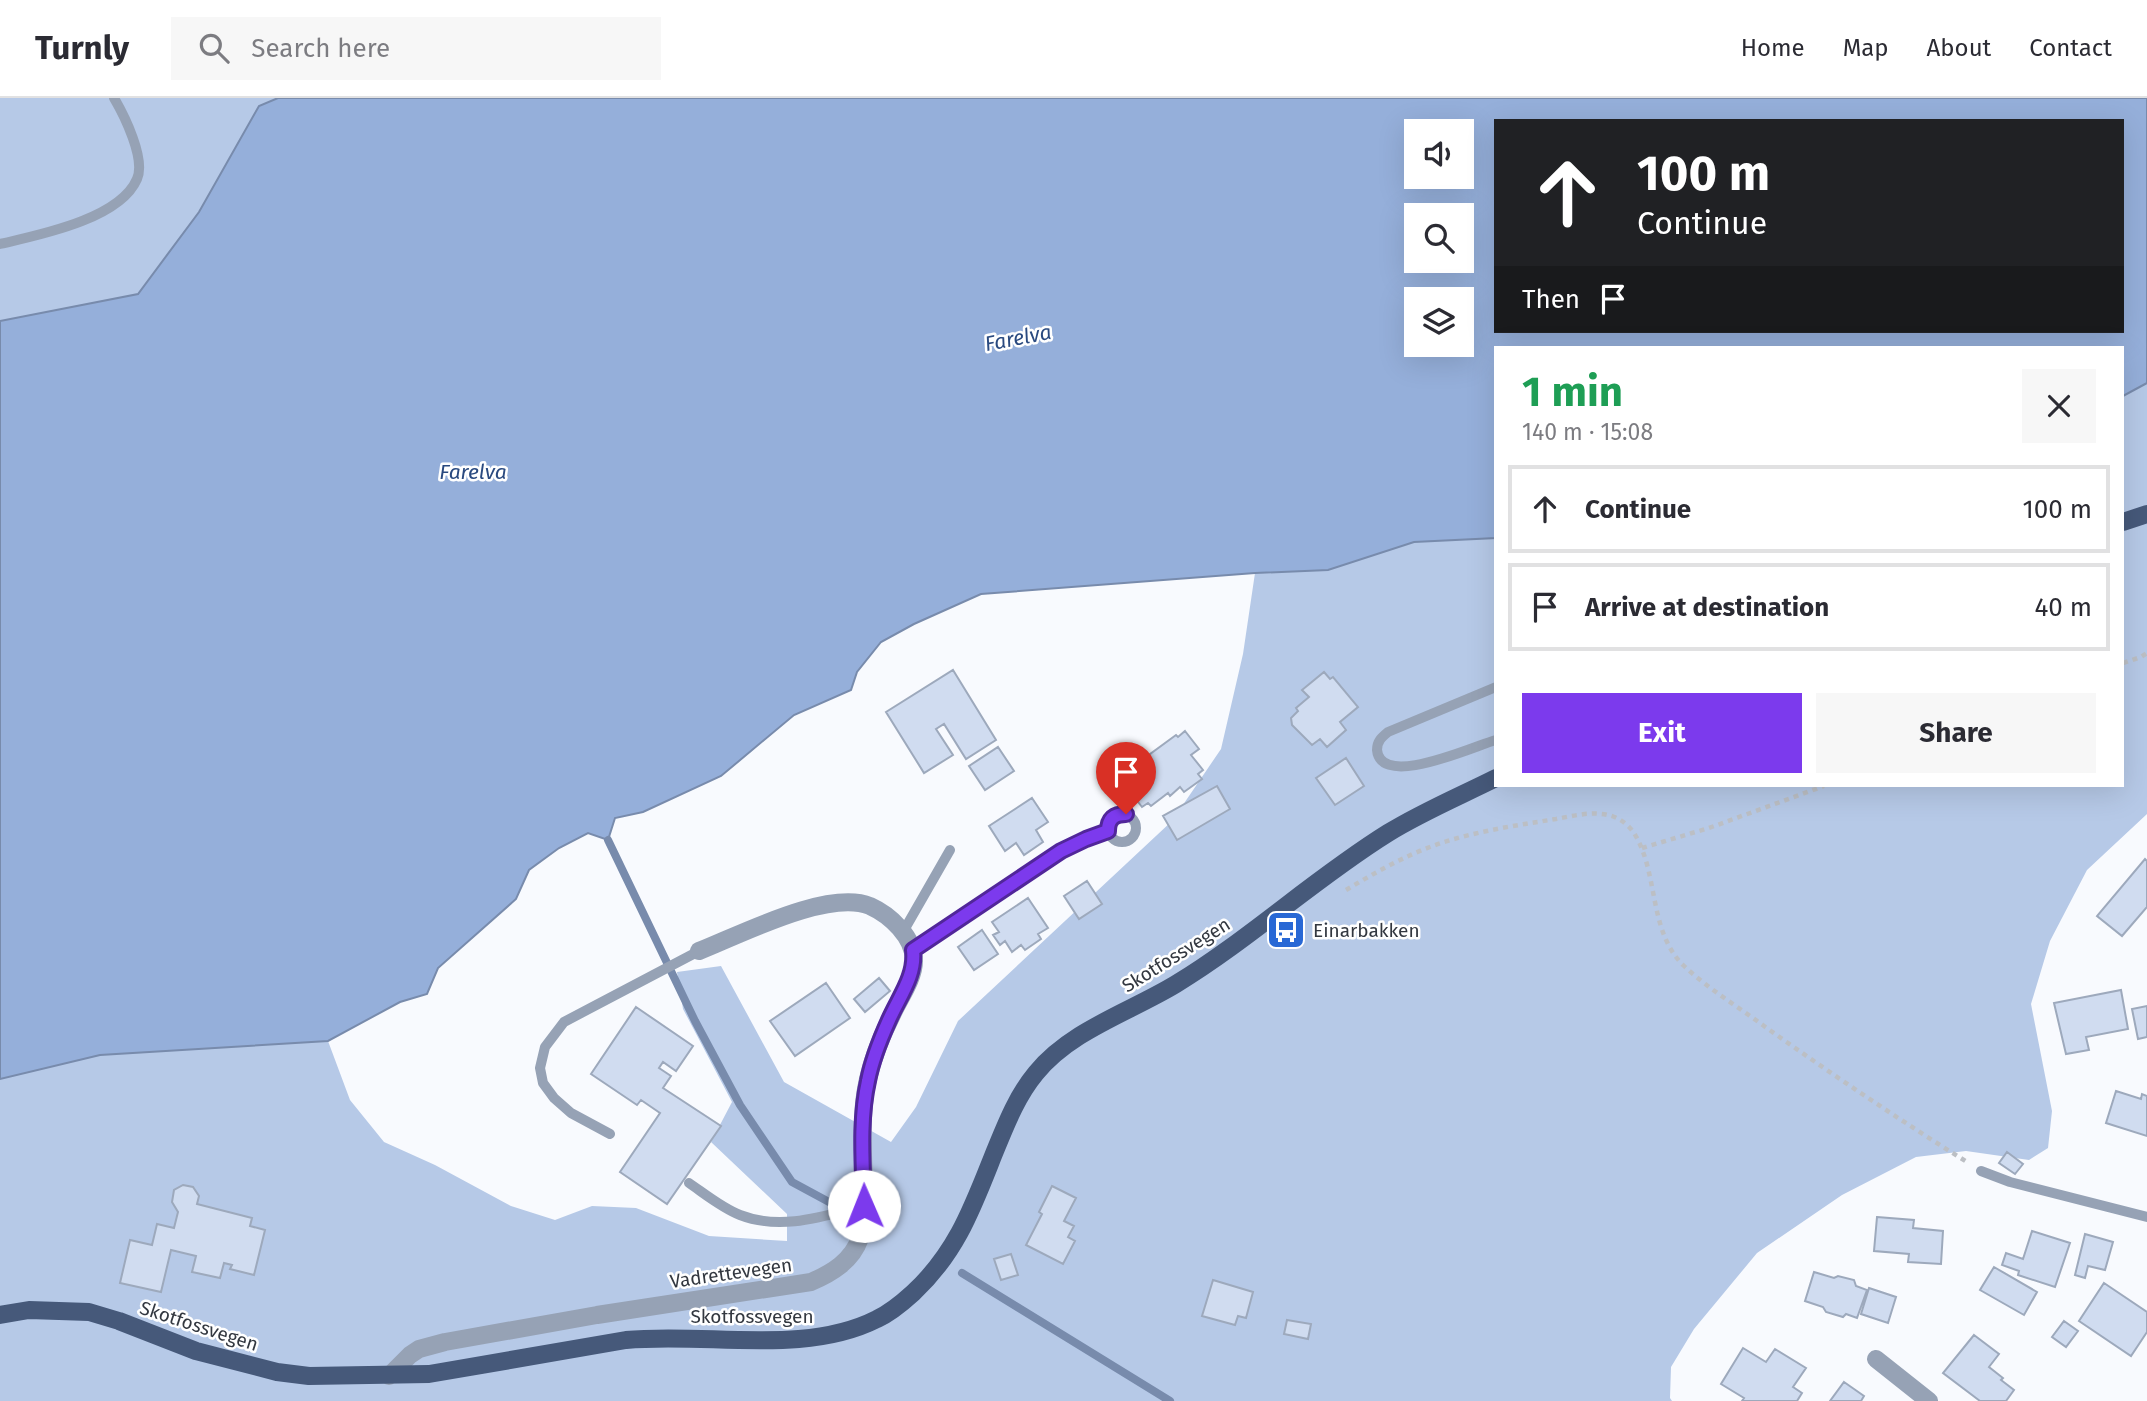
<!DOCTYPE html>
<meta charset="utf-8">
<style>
:root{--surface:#fff;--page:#f7f7f7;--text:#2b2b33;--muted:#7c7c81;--line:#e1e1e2;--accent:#7c3aed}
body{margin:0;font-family:"Fira Sans",sans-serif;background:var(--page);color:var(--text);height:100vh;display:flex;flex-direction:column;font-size:26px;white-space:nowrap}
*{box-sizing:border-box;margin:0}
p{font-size:23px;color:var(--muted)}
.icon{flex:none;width:38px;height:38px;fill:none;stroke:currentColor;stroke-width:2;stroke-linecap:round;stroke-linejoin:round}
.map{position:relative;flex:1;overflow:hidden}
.sheet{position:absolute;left:1494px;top:248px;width:630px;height:441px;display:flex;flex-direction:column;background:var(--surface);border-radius:0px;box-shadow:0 7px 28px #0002}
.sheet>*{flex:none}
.guide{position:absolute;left:1494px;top:21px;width:630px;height:214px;border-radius:0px;box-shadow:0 7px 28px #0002;background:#202124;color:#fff;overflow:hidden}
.tools{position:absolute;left:1404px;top:21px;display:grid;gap:14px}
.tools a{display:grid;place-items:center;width:70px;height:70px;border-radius:0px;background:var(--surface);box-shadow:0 7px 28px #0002;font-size:35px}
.pin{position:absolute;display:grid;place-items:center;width:60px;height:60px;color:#fff;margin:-72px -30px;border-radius:50% 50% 50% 0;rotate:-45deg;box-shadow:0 0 7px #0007}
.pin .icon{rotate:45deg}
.me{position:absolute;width:77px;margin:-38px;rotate:359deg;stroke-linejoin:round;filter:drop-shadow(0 0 5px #0008)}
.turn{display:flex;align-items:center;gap:24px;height:147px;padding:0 28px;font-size:32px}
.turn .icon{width:91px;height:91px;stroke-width:2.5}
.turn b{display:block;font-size:49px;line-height:60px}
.then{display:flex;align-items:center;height:66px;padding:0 28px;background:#0003;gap:14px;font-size:26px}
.round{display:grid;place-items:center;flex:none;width:74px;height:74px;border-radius:0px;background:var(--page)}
.overview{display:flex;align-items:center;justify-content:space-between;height:119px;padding:0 28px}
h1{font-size:42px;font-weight:700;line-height:52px;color:#1e9e55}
.action{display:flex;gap:14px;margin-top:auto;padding:14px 28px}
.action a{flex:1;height:80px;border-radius:0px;background:var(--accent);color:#fff;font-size:28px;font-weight:700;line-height:80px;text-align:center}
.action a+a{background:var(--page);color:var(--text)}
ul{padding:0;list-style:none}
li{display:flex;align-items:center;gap:21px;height:88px;margin:0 14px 10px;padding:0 14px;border:4px solid var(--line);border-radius:0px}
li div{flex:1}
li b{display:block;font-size:26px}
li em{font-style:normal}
header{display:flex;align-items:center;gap:42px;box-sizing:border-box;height:98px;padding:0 35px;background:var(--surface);border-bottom:2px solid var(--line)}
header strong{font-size:33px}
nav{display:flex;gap:38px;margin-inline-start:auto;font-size:24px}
.search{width:490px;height:63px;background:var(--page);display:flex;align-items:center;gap:18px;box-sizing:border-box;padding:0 24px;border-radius:0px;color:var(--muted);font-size:26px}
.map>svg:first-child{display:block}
.green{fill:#b6c9e7}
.water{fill:#95afda;stroke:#788bac;stroke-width:2;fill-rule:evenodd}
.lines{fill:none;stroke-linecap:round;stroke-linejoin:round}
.stream{stroke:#788bac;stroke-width:8}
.building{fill:#d0dcf0;stroke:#9da9bc;stroke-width:2}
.path{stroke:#bcbfc4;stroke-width:4.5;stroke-dasharray:5 5;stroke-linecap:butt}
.service{stroke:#96a2b5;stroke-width:10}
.minor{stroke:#96a2b5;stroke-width:18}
.primary{stroke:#46597a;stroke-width:18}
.route-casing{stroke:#51269a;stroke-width:18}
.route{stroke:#7c3aed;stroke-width:12}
.labels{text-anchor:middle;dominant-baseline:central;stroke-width:5;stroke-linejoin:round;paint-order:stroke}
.poi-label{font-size:19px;fill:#333840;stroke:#fff;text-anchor:start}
.street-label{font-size:19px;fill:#333840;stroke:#fff}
.water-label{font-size:21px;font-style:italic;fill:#2a4a80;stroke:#fff}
</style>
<header>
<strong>Turnly</strong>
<div class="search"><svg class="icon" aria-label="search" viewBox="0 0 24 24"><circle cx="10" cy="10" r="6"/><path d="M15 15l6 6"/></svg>Search here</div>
<nav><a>Home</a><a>Map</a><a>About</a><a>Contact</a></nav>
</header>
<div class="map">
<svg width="2147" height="1303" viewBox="0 0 2147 1303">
<rect width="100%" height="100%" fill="#f8fafe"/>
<!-- green -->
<path class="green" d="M0,0H278L259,8L199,114L138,196L0,223Z
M2147,285V716L2087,772L2050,843L2031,906L2052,1013L2048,1050L2029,1062L1966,1053L1916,1059L1842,1097L1757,1155L1694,1231L1671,1269L1670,1300L1672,1303H0V981L100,957L328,943L350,1002L384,1044L435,1067L511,1108L555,1122L592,1108L636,1110L709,1138L787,1143V1116L711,1044L732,1004L683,911L677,874L721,868L784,984L891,1044L916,1009L958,923L1172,723L1221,651L1243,556L1255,475L1328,472L1415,444L1496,440V688H2123V298Z"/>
<!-- water -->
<path class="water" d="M278,0H2147V285L2123,298V250H1496V440L1414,444L1328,472L1255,475L981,496L914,526L881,544L857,574L851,592L794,617L721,678L643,714L615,720L608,742L588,735L559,750L529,772L516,801L438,870L427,896L400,904L328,943L100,957L0,981V223L138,196L199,114L259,8ZM1496,23H2123V233H1496ZM1416,33H1461V79H1416ZM1416,117H1461V163H1416ZM1416,201H1461V247H1416Z"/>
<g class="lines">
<!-- stream -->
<path class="stream" d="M608,742L695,923L740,1007L792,1084L842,1111
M962,1175L1170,1303"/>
</g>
<!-- building -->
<path class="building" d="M953,572L996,642L966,661L944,626L936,631L953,657L924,675L886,614Z
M1324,574L1330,581L1333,579L1358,609L1340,624L1346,632L1327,649L1320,641L1312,647L1292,627L1291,620L1298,613L1296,610L1309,599L1302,592Z
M1185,633L1199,651L1191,657L1203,672L1198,676L1202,681L1184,694L1180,689L1170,698L1168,695L1151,708L1148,705L1142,709L1128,691L1133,687L1131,684L1149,670L1142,662L1176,637L1178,639Z
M998,649L1014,673L985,692L969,668Z
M1346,660L1364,688L1335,707L1316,680Z
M1217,688L1230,711L1177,742L1163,718Z
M1032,700L1048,724L1036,732L1043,744L1024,757L1016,745L1005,753L989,728Z
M2145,761L2147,763V809L2122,838L2097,818Z
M1087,783L1102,806L1079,821L1064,798Z
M1028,800L1048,830L1038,836L1041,841L1025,852L1021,847L1012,854L1005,843L1000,847L993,837L999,834L992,824Z
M982,832L998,856L974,872L958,849Z
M879,880L890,893L865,914L854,901Z
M826,885L850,920L795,958L770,923Z
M2121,892L2128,931L2086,939L2089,952L2066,956L2054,905Z
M2147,908V939L2138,941L2132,911Z
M636,909L693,948L676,973L663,964L659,970L671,978L663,990L721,1028L667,1106L620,1074L660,1015L641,1002L637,1007L591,976Z
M2116,993L2141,1001L2142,996L2147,998V1038L2106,1025Z
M2007,1054L2023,1066L2015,1076L1999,1065Z
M183,1087L193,1089L199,1098L197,1106L252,1120L250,1128L265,1132L254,1177L230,1171L232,1167L224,1165L220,1180L192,1174L196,1158L171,1152L161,1194L120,1185L130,1142L152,1147L157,1126L174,1130L178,1114L172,1104L174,1092Z
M1052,1088L1076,1100L1064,1123L1074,1128L1068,1139L1075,1143L1063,1166L1026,1147L1042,1116L1039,1114Z
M1877,1119L1914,1122L1913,1130L1943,1133L1941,1166L1908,1164L1909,1156L1874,1153Z
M2032,1133L2070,1145L2055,1189L2018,1177L2019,1173L2002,1167L2006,1155L2023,1161Z
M2085,1136L2113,1144L2105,1172L2088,1168L2085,1180L2075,1177Z
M1011,1156L1018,1177L1001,1182L994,1161Z
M1994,1169L2037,1194L2024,1217L1980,1192Z
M1814,1174L1834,1180L1838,1178L1854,1182L1856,1188L1867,1192L1857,1220L1846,1216L1843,1219L1826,1214L1823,1209L1805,1203Z
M1213,1182L1253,1194L1246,1220L1238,1218L1235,1227L1202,1218Z
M2104,1185L2147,1214V1234L2131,1258L2079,1223Z
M1869,1190L1896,1199L1888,1225L1861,1216Z
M1287,1222L1311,1226L1308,1241L1284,1236Z
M2064,1223L2078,1233L2066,1249L2052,1239Z
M1974,1237L1999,1256L1989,1269L2003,1280L2001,1282L2014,1292L2006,1303H1980L1943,1275Z
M1743,1250L1766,1264L1775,1251L1806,1270L1793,1289L1802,1295L1797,1303H1742L1744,1300L1721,1286Z
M1844,1284L1864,1298L1861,1303H1830Z"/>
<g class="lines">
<!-- path -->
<path class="path" d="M2123,565L2141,559L2147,555
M1642,750L1709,730L1824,688
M1346,792C1376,774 1408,756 1441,745C1478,733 1518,727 1556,721C1572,718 1592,713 1608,717C1618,719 1628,726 1634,735C1659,775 1648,832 1683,867C1707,890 1737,908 1764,928C1830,975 1898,1021 1967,1064"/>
<!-- service -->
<path class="service" d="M0,146C39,137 120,121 137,81C146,61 124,17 114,0
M1496,589L1388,634C1382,639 1377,643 1377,652C1381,692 1476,647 1496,642
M1108 730a14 14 0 1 1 28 0a14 14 0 1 1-28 0Z
M903,834L950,752
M913,852L1061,753L1086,741L1108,733
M610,1036L571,1015L554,1000L543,985L540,970L545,949L564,924L699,853
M1981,1073L2010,1084L2147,1119
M689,1085C705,1096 722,1110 740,1117C781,1133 824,1118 864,1108"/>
<!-- minor -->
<path class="minor" d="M1876,1261L1929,1303
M389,1278L410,1257L419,1251L445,1244L597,1217L811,1184C832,1175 852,1163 860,1140C865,1124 864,1104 864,1087C863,1052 860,1015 868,981C873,959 882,937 892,917C899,901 914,881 914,863C914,839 890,817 870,808C828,791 740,837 699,853"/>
<!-- primary -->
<path class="primary" d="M2123,424L2147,416
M0,1217L29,1212L89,1214L119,1223L196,1253L277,1274L309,1278L429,1276L626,1242C707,1234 804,1258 877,1221C890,1215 902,1205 913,1195C956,1155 972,1111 993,1058C1005,1029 1016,999 1036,975C1071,932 1130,914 1176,886C1250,841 1314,781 1388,735C1422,714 1460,698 1496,680"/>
</g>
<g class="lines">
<defs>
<path id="route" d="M864,1108C863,1067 859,1023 868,983C872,962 880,942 889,922C899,899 916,878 913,852L1061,753L1086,741L1108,733C1108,721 1114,716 1126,716"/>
</defs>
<!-- route casing -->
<use href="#route" class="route-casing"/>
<!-- route -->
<use href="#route" class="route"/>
</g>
<!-- icons -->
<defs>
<symbol id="bus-square" viewBox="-11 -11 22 22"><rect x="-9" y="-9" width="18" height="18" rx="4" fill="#2868d5" stroke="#fff"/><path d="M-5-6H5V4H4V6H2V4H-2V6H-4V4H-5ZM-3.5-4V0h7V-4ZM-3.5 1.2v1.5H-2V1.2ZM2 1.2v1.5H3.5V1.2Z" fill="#fff"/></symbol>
</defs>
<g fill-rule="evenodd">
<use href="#bus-square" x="1264" y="810" width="44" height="44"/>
</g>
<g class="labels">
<!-- poi labels -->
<g class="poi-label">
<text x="1313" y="832">Einarbakken</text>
</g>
<!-- street labels -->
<g class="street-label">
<text transform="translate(1176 857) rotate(-32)">Skotfossvegen</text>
<text transform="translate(731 1175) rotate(-8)">Vadrettevegen</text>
<text x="752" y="1218">Skotfossvegen</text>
<text transform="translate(199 1228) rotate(18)">Skotfossvegen</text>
</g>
<!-- water labels -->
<g class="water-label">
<text transform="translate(1018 240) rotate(-11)">Farelva</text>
<text x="473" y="374">Farelva</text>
</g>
</g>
</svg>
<div class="tools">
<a><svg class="icon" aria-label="sound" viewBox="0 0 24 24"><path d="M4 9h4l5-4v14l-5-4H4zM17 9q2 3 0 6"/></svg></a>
<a><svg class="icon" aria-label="search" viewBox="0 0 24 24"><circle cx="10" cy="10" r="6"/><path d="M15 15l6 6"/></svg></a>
<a><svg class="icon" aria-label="layers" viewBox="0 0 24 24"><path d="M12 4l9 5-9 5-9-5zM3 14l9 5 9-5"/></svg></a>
</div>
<div class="pin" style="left:1126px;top:716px;background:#d93025"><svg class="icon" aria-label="arrive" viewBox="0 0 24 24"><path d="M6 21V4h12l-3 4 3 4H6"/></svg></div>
<svg class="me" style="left:864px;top:1108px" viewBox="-20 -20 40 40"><circle r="19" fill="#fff"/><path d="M0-13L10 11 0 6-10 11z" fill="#7c3aed"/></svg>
<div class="guide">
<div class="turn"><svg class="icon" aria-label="ahead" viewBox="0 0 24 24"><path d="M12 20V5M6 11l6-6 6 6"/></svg><div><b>100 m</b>Continue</div></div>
<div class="then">Then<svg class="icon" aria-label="arrive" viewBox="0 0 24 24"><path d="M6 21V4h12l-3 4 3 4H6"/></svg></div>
</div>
<section class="sheet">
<div class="overview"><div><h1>1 min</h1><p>140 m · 15:08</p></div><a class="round"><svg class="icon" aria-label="close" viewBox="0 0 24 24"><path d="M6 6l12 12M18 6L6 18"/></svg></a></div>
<ul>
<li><svg class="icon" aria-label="ahead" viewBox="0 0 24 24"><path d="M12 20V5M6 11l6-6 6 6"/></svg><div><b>Continue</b></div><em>100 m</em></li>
<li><svg class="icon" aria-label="arrive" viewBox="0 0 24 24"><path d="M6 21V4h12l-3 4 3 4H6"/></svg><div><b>Arrive at destination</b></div><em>40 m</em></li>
</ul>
<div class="action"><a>Exit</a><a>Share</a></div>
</section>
</div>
